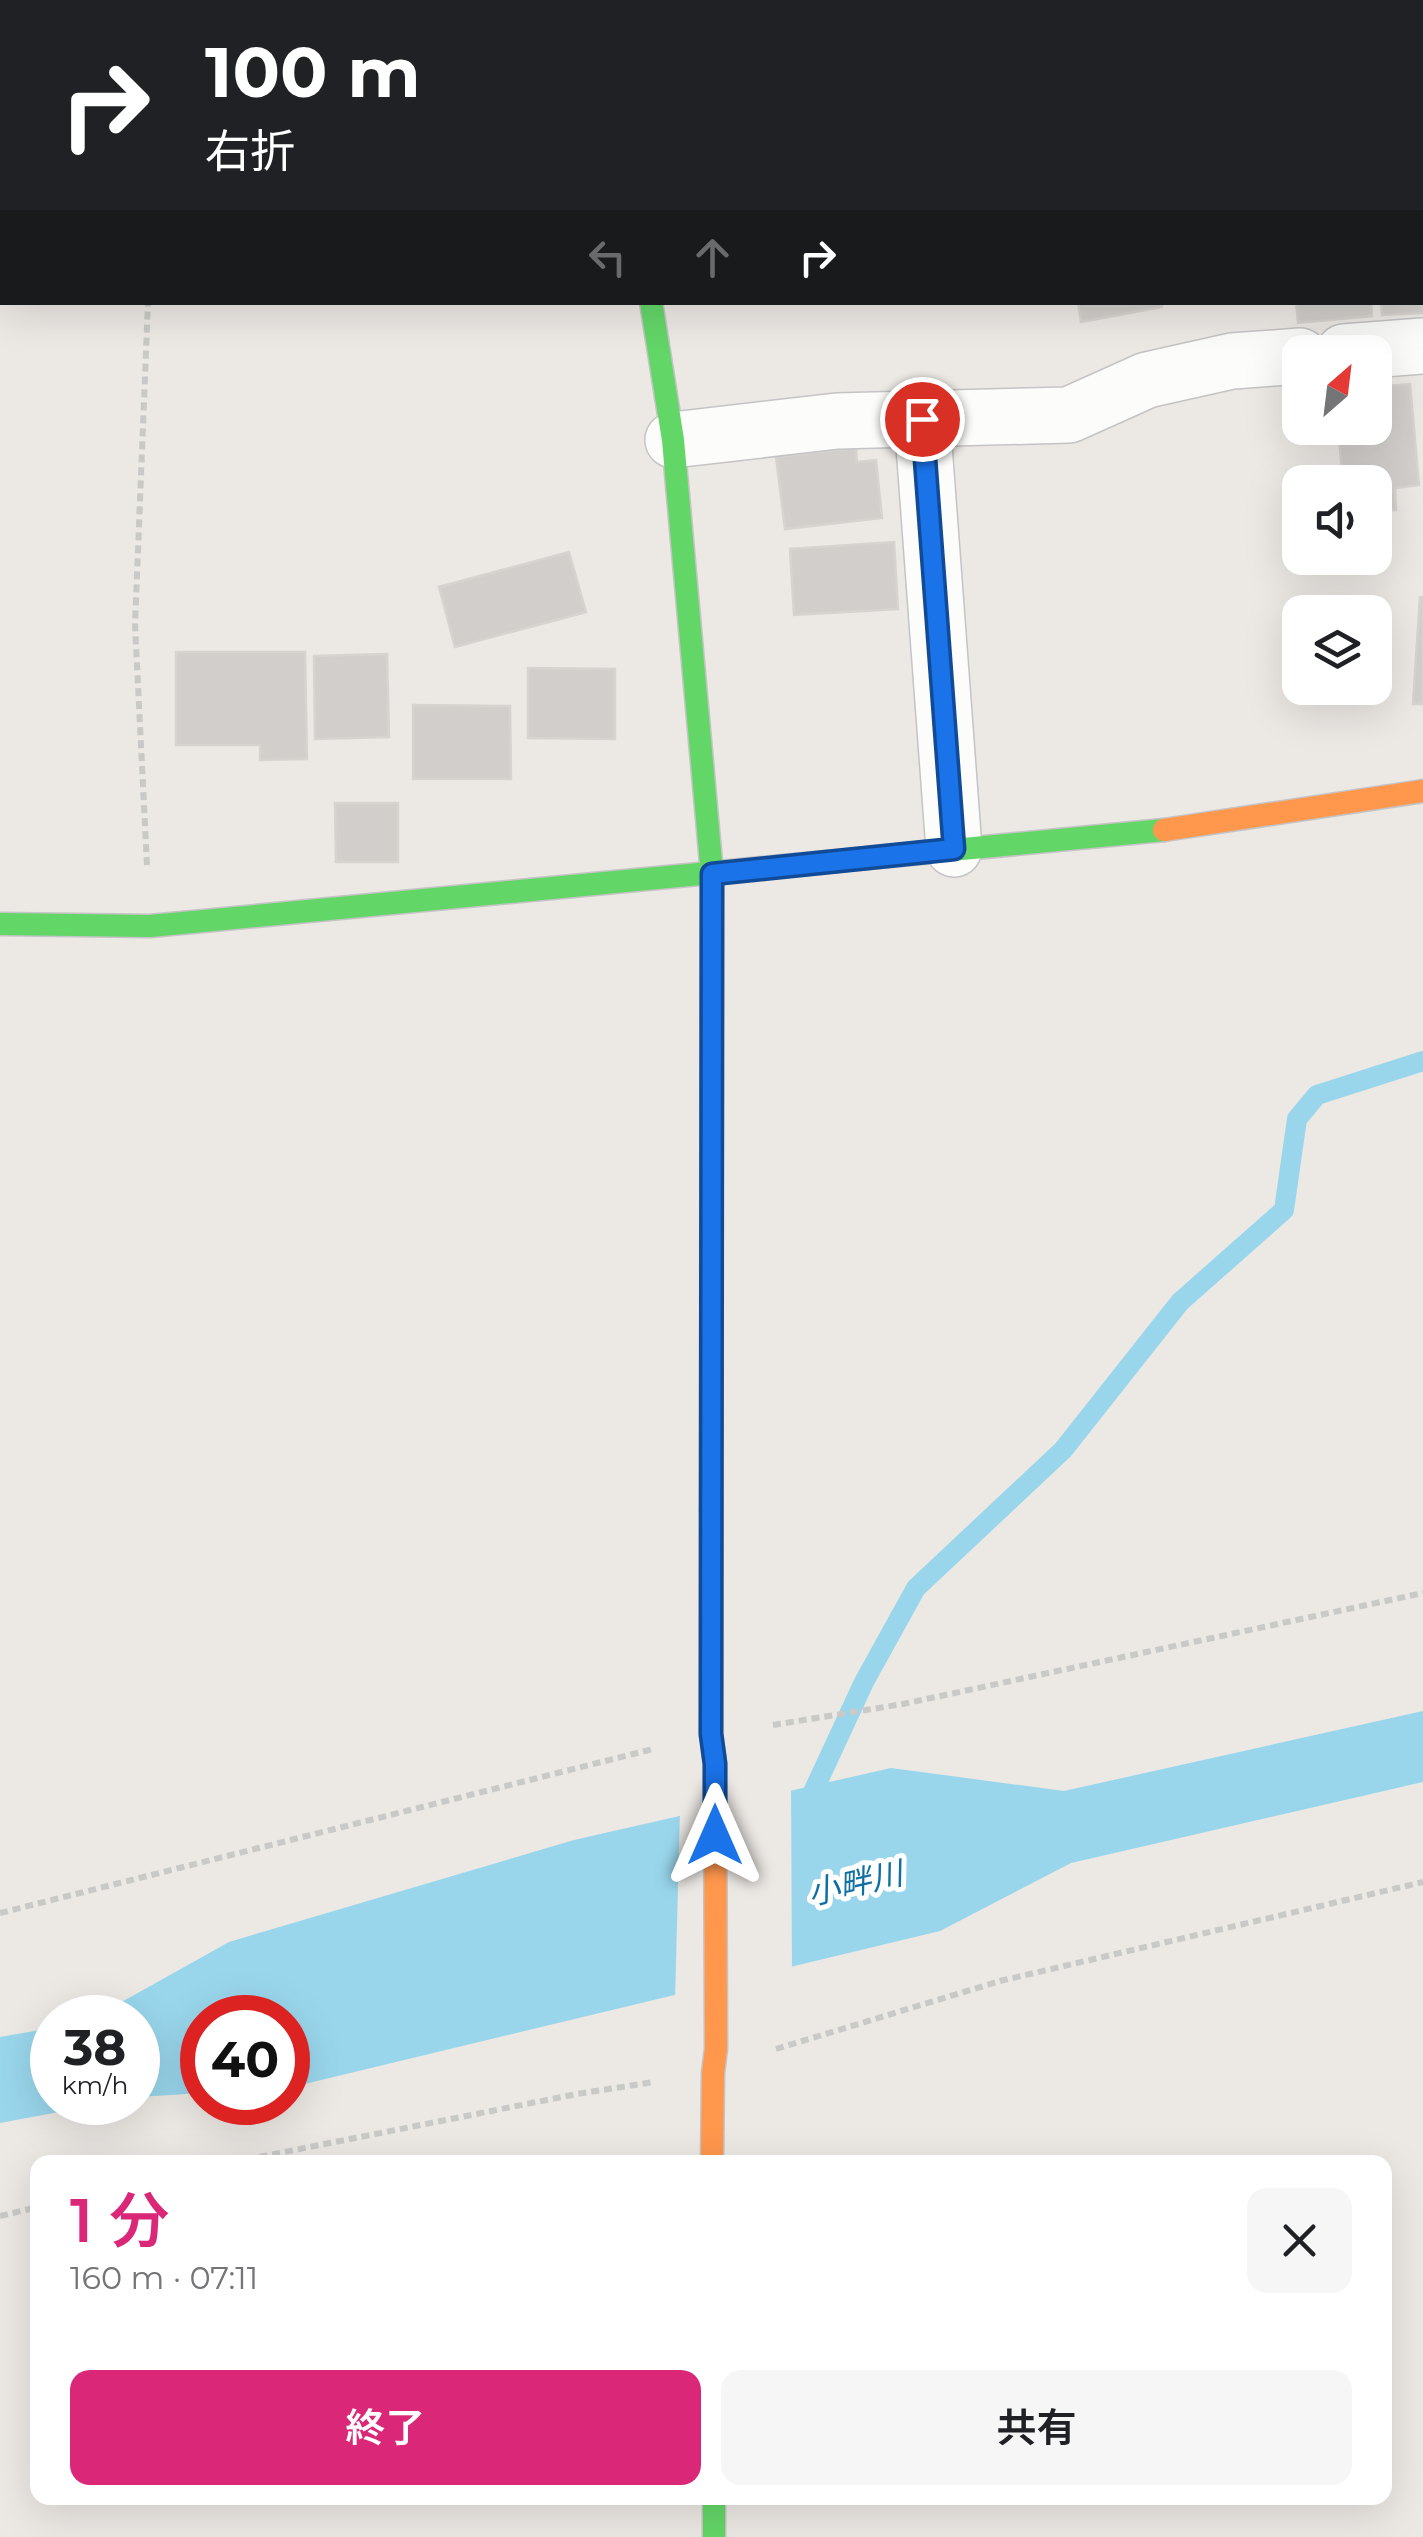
<!DOCTYPE html>
<html lang="ja">
<meta charset="utf-8">
<style>
:root{--surface:#fff;--page:#f6f6f6;--text:#202124;--muted:#757577;--accent:#db2777}
body{margin:0;font-family:Montserrat,"Noto Sans JP",sans-serif;background:var(--page);color:var(--text);height:100vh;display:flex;flex-direction:column;font-size:38px;white-space:nowrap}
*{box-sizing:border-box;margin:0}
p{font-size:32px;color:var(--muted)}
.icon{flex:none;width:55px;height:55px;fill:none;stroke:currentColor;stroke-width:2;stroke-linecap:round;stroke-linejoin:round}
.map{position:relative;flex:1;overflow:hidden}
.sheet{position:absolute;left:30px;top:2155px;width:1362px;height:350px;display:flex;flex-direction:column;background:var(--surface);border-radius:20px;box-shadow:0 10px 40px #0002}
.sheet>*{flex:none}
.hud{position:absolute;left:0px;top:0px;width:1425px;height:305px;box-shadow:0 10px 40px #0002;background:#202124;color:#fff;overflow:hidden}
.needle{width:65px;rotate:28deg}
.buttons{position:absolute;left:1282px;top:335px;display:grid;gap:20px}
.buttons a{display:grid;place-items:center;width:110px;height:110px;border-radius:20px;background:var(--surface);box-shadow:0 10px 40px #0002;font-size:50px}
.speed{position:absolute;left:30px;top:1995px;display:flex;gap:20px;font-size:50px;font-weight:700;text-align:center}
.speed>*{display:grid;place-content:center;width:130px;height:130px;border-radius:50%;background:var(--surface);box-shadow:0 10px 40px #0002;line-height:1}
.speed small{font-size:25px;font-weight:400}
.speed .limit{border:15px solid #d22;background:#fff;color:#111}
.pin{position:absolute;display:grid;place-items:center;width:85px;height:85px;color:#fff;margin:-42px;border:5px solid #fff;border-radius:50%;box-shadow:0 2px 10px #0007}
.me{position:absolute;width:110px;margin:-55px;rotate:0deg;stroke-linejoin:round;filter:drop-shadow(0 0 8px #0008)}
.turn{display:flex;align-items:center;gap:35px;height:210px;padding:0 40px;font-size:45px}
.turn .icon{width:130px;height:130px;stroke-width:2.5}
.turn b{display:block;font-size:70px;line-height:85px}
.lanes{display:flex;align-items:center;height:95px;padding:0 40px;background:#0003;justify-content:center;gap:50px;direction:ltr}
.lanes .off{opacity:.35}
.round{display:grid;place-items:center;flex:none;width:105px;height:105px;border-radius:20px;background:var(--page)}
.summary{display:flex;align-items:center;justify-content:space-between;height:170px;padding:0 40px}
h1{font-size:60px;font-weight:600;line-height:75px;color:var(--accent)}
.action{display:flex;gap:20px;margin-top:auto;padding:20px 40px}
.action a{flex:1;height:115px;border-radius:20px;background:var(--accent);color:#fff;font-size:40px;font-weight:600;line-height:115px;text-align:center}
.action a+a{background:var(--page);color:var(--text)}
.map>svg:first-child{display:block}
.water{fill:#99d6ec}
.pier{fill:#ece8e4}
.lines{fill:none;stroke-linecap:round;stroke-linejoin:round}
.stream{stroke:#99d6ec;stroke-width:20}
.building{fill:#d1cecb;stroke:#d7d4d0;stroke-width:2.5}
.street-casing{stroke:#c5c4c5;stroke-width:58}
.fast-casing{stroke:#c5c4c5;stroke-width:25}
.slow-casing{stroke:#c5c4c5;stroke-width:25}
.jam-casing{stroke:#c5c4c5;stroke-width:25}
.path{stroke:#c9c9c8;stroke-width:6;stroke-dasharray:8 5;stroke-linecap:butt}
.street{stroke:#fcfcfb;stroke-width:55}
.fast{stroke:#63d668;stroke-width:22}
.slow{stroke:#ff974d;stroke-width:22}
.jam{stroke:#b3261e;stroke-width:22}
.route-casing{stroke:#114b97;stroke-width:25}
.route{stroke:#1a73e8;stroke-width:18}
.labels{text-anchor:middle;dominant-baseline:central;stroke-width:10;stroke-linejoin:round;paint-order:stroke}
.water-label{font-size:32px;font-style:italic;fill:#0d6fa3;stroke:#fff}
</style>
<div class="map">
<svg width="1423" height="2537" viewBox="0 0 1423 2537">
<rect width="100%" height="100%" fill="#ece8e4"/>
<!-- water -->
<path class="water" d="M1423,1711V1782L1071,1863L940,1931L288,2088V2018H202V2093L138,2097V2018H93L229,1942L574,1840L891,1768L1064,1791Z
M52,2028V2102L107,2103L0,2123V2037Z"/>
<!-- pier -->
<path class="pier" d="M791,1786L792,1971L675,2000L680,1811Z"/>
<g class="lines">
<!-- stream -->
<path class="stream" d="M806,1807L864,1682L916,1588L1063,1450L1180,1302L1284,1210L1297,1119L1317,1095L1423,1061"/>
</g>
<!-- building -->
<path class="building" d="M1422,217L1423,313L1382,315L1381,302H1422Z
M1078,302H1162V307L1081,322Z
M1296,302H1371L1372,316L1298,323Z
M1410,384L1419,485L1395,488L1396,510L1375,511V482H1343L1338,428H1375V387Z
M856,448L857,462L876,460L882,518L785,529L776,457Z
M894,542L898,609L794,615L790,549Z
M569,552L586,612L455,647L439,587Z
M1420,597H1423V704H1413Z
M176,652H305L307,759L260,760V745H176Z
M387,654L389,737L315,739L314,656Z
M528,668L615,669V739L528,738Z
M413,705L510,706L511,779H413Z
M335,803H398V862H336Z"/>
<g class="lines">
<defs>
<path id="street" d="M1344,352L1423,346
M922,419L954,849
M673,440L837,421L1069,415L1147,380L1232,361L1300,356"/>
<path id="fast" d="M651,302L673,440L712,874L711,1509
M0,924L150,926L1164,830
M714,2498V2537"/>
<path id="slow" d="M1164,830L1423,791
M711,1509V1734L715,1763L716,2049L713,2073L712,2162"/>
<path id="jam" d="M603,0V2"/>
</defs>
<!-- street casing -->
<use href="#street" class="street-casing"/>
<!-- fast casing -->
<use href="#fast" class="fast-casing"/>
<!-- slow casing -->
<use href="#slow" class="slow-casing"/>
<!-- jam casing -->
<use href="#jam" class="jam-casing"/>
<!-- path -->
<path class="path" d="M0,157H2
M147,865L135,625L148,302
M773,1725L903,1704L1423,1593
M0,1913L653,1749
M776,2049L1000,1981L1423,1882
M234,2162L577,2094L654,2082
M0,2216L38,2207"/>
<!-- street -->
<use href="#street" class="street"/>
<!-- fast -->
<use href="#fast" class="fast"/>
<!-- slow -->
<use href="#slow" class="slow"/>
<!-- jam -->
<use href="#jam" class="jam"/>
</g>
<g class="lines">
<defs>
<path id="route" d="M715,1835V1764L711,1734L712,874L954,849L922,419"/>
</defs>
<!-- route casing -->
<use href="#route" class="route-casing"/>
<!-- route -->
<use href="#route" class="route"/>
</g>
<g class="labels">
<!-- water labels -->
<g class="water-label">
<text transform="translate(855 1883) rotate(-13)">小畔川</text>
</g>
</g>
</svg>
<div class="buttons">
<a><svg class="needle" viewBox="-14 -14 28 28"><path d="M0-13l5 13h-10z" fill="#e53935"/><path d="M0 13l5-13h-10z" fill="#757577"/></svg></a>
<a><svg class="icon" aria-label="sound" viewBox="0 0 24 24"><path d="M4 9h4l5-4v14l-5-4H4zM17 9q2 3 0 6"/></svg></a>
<a><svg class="icon" aria-label="layers" viewBox="0 0 24 24"><path d="M12 4l9 5-9 5-9-5zM3 14l9 5 9-5"/></svg></a>
</div>
<div class="speed"><div>38<small>km/h</small></div><div class="limit">40</div></div>
<div class="pin" style="left:922px;top:419px;background:#d93025"><svg class="icon" aria-label="arrive" viewBox="0 0 24 24"><path d="M6 21V4h12l-3 4 3 4H6"/></svg></div>
<svg class="me" style="left:715px;top:1835px" viewBox="-20 -20 40 40"><path d="M0-17L14 15 0 8-14 15z" fill="#1a73e8" stroke="#fff" stroke-width="4"/></svg>
<div class="hud">
<div class="turn"><svg class="icon" aria-label="right" viewBox="0 0 24 24"><path d="M7 20v-9h11M14 6l5 5-5 5"/></svg><div><b>100 m</b>右折</div></div>
<div class="lanes"><svg class="icon off" aria-label="left" viewBox="0 0 24 24"><path d="M17 20v-9H6M10 6l-5 5 5 5"/></svg><svg class="icon off" aria-label="ahead" viewBox="0 0 24 24"><path d="M12 20V5M6 11l6-6 6 6"/></svg><svg class="icon" aria-label="right" viewBox="0 0 24 24"><path d="M7 20v-9h11M14 6l5 5-5 5"/></svg></div>
</div>
<section class="sheet">
<div class="summary"><div><h1>1 分</h1><p>160 m · 07:11</p></div><a class="round"><svg class="icon" aria-label="close" viewBox="0 0 24 24"><path d="M6 6l12 12M18 6L6 18"/></svg></a></div>
<div class="action"><a>終了</a><a>共有</a></div>
</section>
</div>
